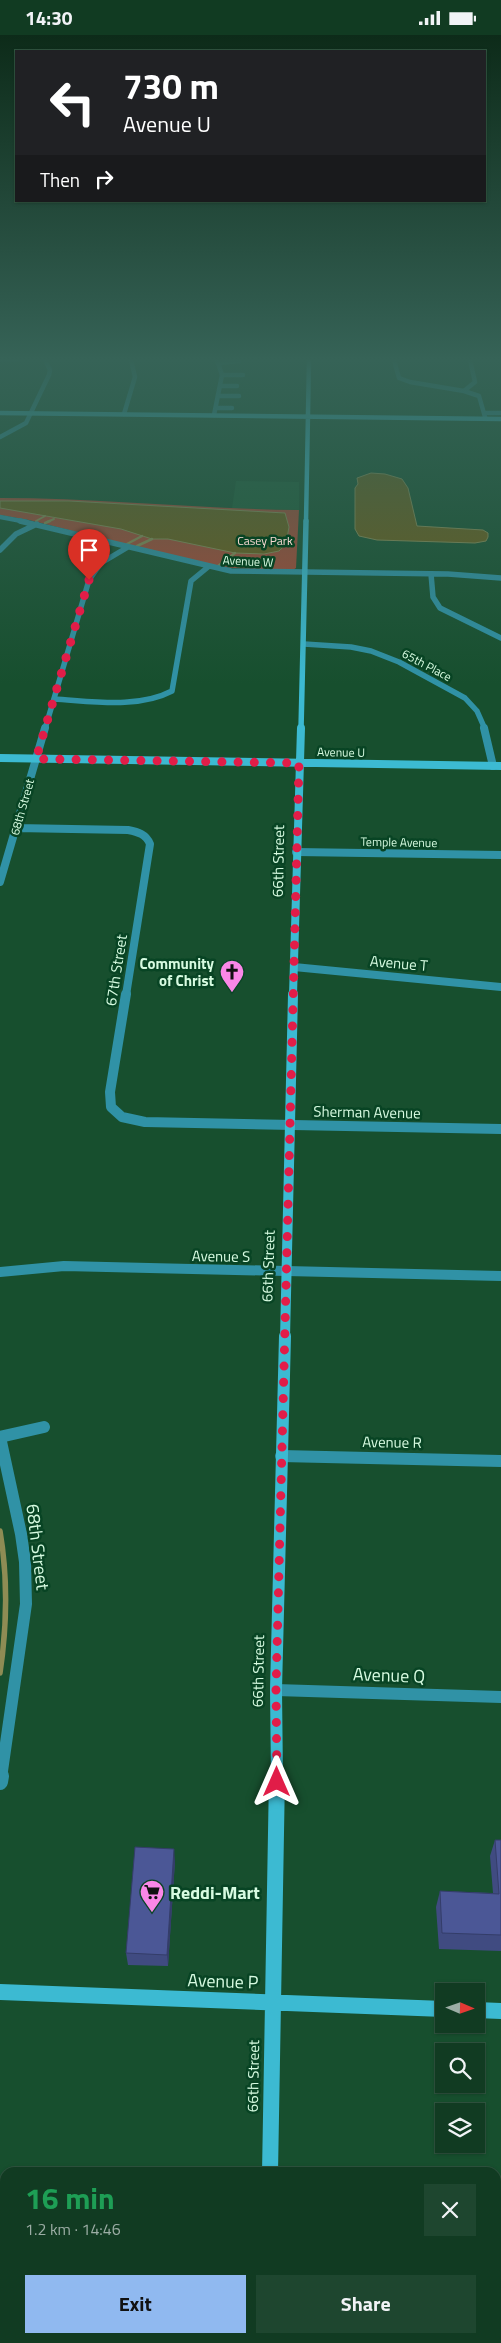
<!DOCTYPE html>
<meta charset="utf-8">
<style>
:root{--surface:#113b22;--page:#1e462f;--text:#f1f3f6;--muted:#9cada5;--line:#305540;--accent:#90b9f0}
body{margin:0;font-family:"Titillium Web",sans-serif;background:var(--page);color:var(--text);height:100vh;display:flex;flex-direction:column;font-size:19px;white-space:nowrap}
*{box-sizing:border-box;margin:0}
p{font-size:16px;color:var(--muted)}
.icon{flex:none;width:28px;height:28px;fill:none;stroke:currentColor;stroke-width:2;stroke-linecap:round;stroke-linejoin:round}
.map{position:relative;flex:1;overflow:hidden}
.panel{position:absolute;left:0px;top:2132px;width:501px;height:176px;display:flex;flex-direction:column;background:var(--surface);border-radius:15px 15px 0 0;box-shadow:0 1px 4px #0004,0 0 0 1px var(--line)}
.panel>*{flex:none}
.top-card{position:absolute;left:15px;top:15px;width:471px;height:152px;border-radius:0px;box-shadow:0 1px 4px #0004,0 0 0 1px var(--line);background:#202124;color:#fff;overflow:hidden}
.needle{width:32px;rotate:92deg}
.buttons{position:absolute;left:435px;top:1948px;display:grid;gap:10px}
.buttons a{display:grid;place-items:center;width:50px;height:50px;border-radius:0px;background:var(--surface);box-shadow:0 1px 4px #0004,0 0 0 1px var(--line);font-size:25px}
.pin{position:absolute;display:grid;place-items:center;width:42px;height:42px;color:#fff;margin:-51px -21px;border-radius:50% 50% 50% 0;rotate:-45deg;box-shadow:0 0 5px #0007}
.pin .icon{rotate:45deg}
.me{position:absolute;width:55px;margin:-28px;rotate:0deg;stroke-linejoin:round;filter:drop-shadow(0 0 4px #0008)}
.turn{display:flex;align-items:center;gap:18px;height:105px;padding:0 25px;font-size:22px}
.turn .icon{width:65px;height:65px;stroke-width:2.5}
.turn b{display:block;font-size:35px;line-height:42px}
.then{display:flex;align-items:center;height:48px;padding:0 25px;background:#0003;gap:10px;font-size:19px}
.round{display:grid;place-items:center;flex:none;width:52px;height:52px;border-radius:0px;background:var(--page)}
.summary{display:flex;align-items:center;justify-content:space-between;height:85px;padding:0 25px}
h1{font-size:30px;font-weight:700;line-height:38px;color:#1e9e55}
.action{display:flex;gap:10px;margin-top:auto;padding:10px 25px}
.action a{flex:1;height:58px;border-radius:0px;background:var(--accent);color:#111;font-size:20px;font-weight:700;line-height:58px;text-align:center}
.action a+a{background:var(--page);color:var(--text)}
.status{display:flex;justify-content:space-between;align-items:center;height:35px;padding:0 25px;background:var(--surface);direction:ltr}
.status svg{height:14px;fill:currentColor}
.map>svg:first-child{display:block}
.built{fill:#1c5b36}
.green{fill:#ab4833}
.water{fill:#6e5c17;stroke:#8e8c54}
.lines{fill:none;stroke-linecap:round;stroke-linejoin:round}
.stream-far2{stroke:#8e8c54;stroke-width:2}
.stream-far1{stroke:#8e8c54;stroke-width:2.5}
.stream{stroke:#8e8c54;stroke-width:5.5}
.street-far5{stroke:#3092a6;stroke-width:4.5}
.street-far4{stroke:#3092a6;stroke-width:5.5}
.street-far3{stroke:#3092a6;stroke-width:8}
.street-far2{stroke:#3092a6;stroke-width:10}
.street-far1{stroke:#3092a6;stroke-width:12}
.street{stroke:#3092a6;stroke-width:16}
.secondary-far5{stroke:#3cbad2;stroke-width:4.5}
.secondary-far4{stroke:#3cbad2;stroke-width:5.5}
.secondary-far3{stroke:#3cbad2;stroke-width:8}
.secondary-far2{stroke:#3cbad2;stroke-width:10}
.secondary-far1{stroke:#3cbad2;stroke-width:12}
.secondary{stroke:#3cbad2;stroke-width:16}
.wall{fill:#404b81}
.shaded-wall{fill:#343d69}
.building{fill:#4b5796;stroke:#343d69}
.route{stroke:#e11d48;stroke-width:9;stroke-dasharray:0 16.2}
.labels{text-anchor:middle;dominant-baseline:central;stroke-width:5;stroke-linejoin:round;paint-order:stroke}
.far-park-label{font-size:12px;fill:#f8d9d2;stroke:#084424}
.far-street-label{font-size:12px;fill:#d7fbe1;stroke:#084424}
.street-label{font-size:15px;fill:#d7fbe1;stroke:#084424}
.poi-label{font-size:15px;font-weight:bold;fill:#d7fbe1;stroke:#084424;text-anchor:end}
.near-street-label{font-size:18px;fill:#d7fbe1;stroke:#084424}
.near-poi-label{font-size:18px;font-weight:bold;fill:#d7fbe1;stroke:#084424;text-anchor:start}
</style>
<div class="status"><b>14:30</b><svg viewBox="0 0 49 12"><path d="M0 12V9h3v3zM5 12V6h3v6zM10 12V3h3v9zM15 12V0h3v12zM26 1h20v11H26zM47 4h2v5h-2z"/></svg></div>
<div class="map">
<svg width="501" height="2308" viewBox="0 0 501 2308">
<rect width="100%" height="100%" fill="#174f2e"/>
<!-- built -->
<path class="built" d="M236,446L299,447V475L232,473Z"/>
<!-- green -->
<path class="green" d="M0,463C100,463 199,474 299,475L296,533L293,535L233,533L209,530L29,485L0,480Z"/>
<!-- water -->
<path class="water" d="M371,438L385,439L402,444L408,453L417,491L483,495L488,498V502L486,506L475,508L377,505L359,501L355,494V453L358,449L357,443Z
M0,466H69L285,478L289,492L286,509L279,516L264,519L235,518L168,504H152L121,494L0,473Z"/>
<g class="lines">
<!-- stream-far2 -->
<path class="stream-far2" d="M36,486L45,481
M47,487L54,484"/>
<!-- stream-far1 -->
<path class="stream-far1" d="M45,488L50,486
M127,509L142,501
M137,511L152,504
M218,531L235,518"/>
<!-- stream -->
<path class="stream" d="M0,1496C8,1543 7,1591 0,1638"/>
<!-- street-far5 -->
<path class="street-far5" d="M1,325H18
M394,325L399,343L410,347L464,356
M470,325L475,347L464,356L479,361L485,382
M219,328L239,326
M222,340H243
M220,351H237
M219,361H239
M216,373H232
M484,378H501
M124,379L135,342L131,325
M214,380L222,340L217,325
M0,402L26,388L49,340L50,335L45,325
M0,482L27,487"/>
<!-- street-far4 -->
<path class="street-far4" d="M20,486L231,536L448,539L501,543
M0,515L16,499L37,489
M431,539L433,562L440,573L501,603
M304,609L351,612L371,616L399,627L465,663L477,676L485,694
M54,664C91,666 138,674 172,656L191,546L208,532
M45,694L89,545L101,528L128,512"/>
<!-- street-far3 -->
<path class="street-far3" d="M484,693L493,731
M16,793L128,795C138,797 146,799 150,809L126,960
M296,817L501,820
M0,847L45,693
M294,932L501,952"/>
<!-- street-far2 -->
<path class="street-far2" d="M126,959L110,1057L111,1072L122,1082L145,1087L501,1094
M0,1237L64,1231L501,1241"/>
<!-- street-far1 -->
<path class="street-far1" d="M0,1402L21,1499L25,1527L26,1569L1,1743
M0,1402L44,1392
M281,1421L501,1426
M276,1655L501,1662"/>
<!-- street -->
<path class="street" d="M0,1747L1,1741"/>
<!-- secondary-far5 -->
<path class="secondary-far5" d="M0,378L501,384
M306,487L309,325"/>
<!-- secondary-far4 -->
<path class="secondary-far4" d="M301,694L306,486"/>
<!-- secondary-far3 -->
<path class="secondary-far3" d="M0,723L501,731
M293,960L301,693"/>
<!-- secondary-far2 -->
<path class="secondary-far2" d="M285,1303L293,959"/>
<!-- secondary-far1 -->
<path class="secondary-far1" d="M277,1743L276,1655L285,1301"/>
<!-- secondary -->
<path class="secondary" d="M0,1957L444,1974
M476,1975L501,1976
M270,2138L277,1741
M266,2308L267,2304"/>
</g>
<!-- wall -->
<path class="wall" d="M495,1805H501V1916L439,1914L436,1872L440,1856L493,1858L490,1821Z
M175,1826L168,1931L128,1930L126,1918Z"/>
<!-- shaded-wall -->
<path class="shaded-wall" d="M174,1814L175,1826L168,1931L167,1920Z"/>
<!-- building -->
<path class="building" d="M495,1805H501V1900L442,1898L440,1856L499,1859Z
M135,1812L174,1814L167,1920L126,1918Z"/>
<!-- sky -->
<linearGradient id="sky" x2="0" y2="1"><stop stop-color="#0d2b19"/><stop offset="0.5" stop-color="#366357"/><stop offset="1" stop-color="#366357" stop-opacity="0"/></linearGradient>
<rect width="501" height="649" fill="url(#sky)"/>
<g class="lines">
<!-- route -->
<path class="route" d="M89,545L36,724L299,728L276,1655L277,1747"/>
</g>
<!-- icons -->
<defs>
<symbol id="church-pin" viewBox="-11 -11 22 30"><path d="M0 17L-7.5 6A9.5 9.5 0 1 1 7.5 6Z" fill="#fa87e7" stroke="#084424"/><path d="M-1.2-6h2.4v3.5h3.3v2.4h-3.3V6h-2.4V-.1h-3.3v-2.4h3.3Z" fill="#111"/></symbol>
<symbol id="supermarket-pin" viewBox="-11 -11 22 30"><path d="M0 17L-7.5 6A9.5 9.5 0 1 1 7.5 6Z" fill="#fa87e7" stroke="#084424"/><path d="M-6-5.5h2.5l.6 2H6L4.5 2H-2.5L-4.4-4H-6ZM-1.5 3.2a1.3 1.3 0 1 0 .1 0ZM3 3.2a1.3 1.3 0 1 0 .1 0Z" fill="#111"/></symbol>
</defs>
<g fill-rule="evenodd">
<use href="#church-pin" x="218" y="923" width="28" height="38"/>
<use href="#supermarket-pin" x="138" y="1843" width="28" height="38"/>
</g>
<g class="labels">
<!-- far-park labels -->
<g class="far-park-label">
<text x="265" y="505">Casey Park</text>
</g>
<!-- far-street labels -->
<g class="far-street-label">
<text transform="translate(248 526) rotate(3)">Avenue W</text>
<text transform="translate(427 630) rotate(28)">65th Place</text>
<text transform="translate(341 717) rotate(1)">Avenue U</text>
<text transform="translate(22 772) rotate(-74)">68th Street</text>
<text transform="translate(399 807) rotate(1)">Temple Avenue</text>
</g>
<!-- street labels -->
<g class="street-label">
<text transform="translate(278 826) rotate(-89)">66th Street</text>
<text transform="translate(399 928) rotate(5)">Avenue T</text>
<text transform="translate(116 935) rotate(-81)">67th Street</text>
<text transform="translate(367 1077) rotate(1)">Sherman Avenue</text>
<text transform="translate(221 1221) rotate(1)">Avenue S</text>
<text transform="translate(268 1231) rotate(-88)">66th Street</text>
<text transform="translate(392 1407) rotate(1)">Avenue R</text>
<text transform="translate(258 1636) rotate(-89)">66th Street</text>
<text transform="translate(253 2041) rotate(-89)">66th Street</text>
</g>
<!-- poi labels -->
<g class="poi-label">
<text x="214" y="928">Community<tspan x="214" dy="17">of Christ</tspan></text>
</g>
<!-- near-street labels -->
<g class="near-street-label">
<text transform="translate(38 1512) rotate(83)">68th Street</text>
<text transform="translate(389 1640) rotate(2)">Avenue Q</text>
<text transform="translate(223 1946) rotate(2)">Avenue P</text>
</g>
<!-- near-poi labels -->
<g class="near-poi-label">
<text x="170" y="1857">Reddi-Mart</text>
</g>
</g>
</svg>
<div class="buttons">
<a><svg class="needle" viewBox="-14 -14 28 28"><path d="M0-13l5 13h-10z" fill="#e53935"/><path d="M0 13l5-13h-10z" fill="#9cada5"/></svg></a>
<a><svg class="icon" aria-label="search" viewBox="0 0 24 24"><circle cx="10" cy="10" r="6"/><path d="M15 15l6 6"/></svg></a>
<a><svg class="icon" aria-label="layers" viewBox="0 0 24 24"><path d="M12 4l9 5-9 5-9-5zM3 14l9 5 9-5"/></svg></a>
</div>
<div class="pin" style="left:89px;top:545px;background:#d93025"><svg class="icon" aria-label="arrive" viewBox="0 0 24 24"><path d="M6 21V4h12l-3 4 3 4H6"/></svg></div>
<svg class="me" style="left:277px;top:1747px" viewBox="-20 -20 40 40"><path d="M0-17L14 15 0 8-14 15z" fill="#e11d48" stroke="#fff" stroke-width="4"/></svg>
<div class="top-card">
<div class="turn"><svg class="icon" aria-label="left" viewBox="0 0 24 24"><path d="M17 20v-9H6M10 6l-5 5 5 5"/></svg><div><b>730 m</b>Avenue U</div></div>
<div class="then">Then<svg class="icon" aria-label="right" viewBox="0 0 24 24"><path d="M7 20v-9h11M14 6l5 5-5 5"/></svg></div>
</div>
<section class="panel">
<div class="summary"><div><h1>16 min</h1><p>1.2 km · 14:46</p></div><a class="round"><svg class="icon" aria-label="close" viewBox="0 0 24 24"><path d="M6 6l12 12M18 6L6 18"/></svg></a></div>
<div class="action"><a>Exit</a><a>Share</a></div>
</section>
</div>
